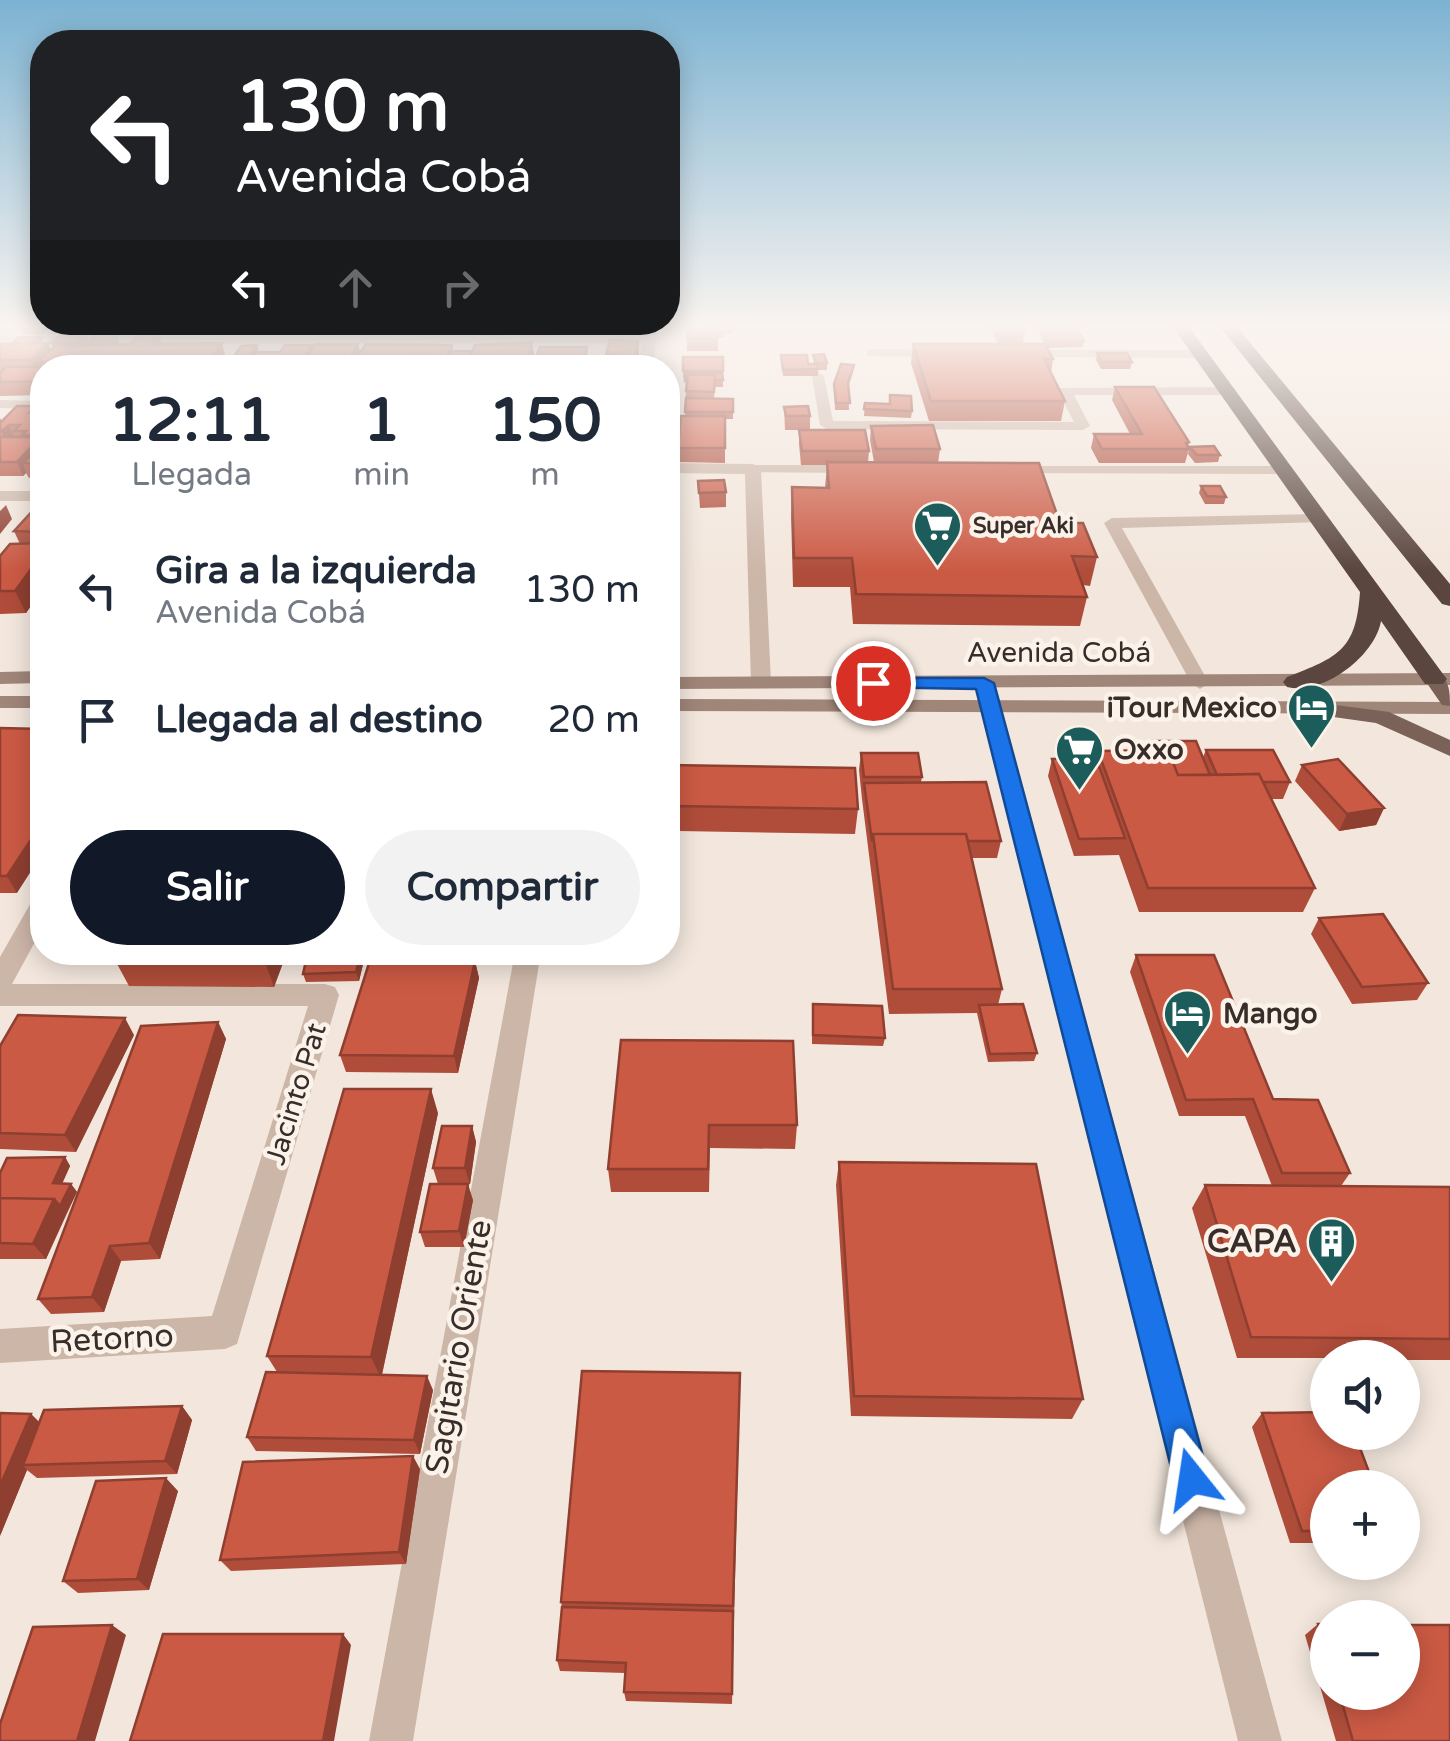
<!DOCTYPE html>
<html lang="es">
<meta charset="utf-8">
<style>
:root{--surface:#fff;--page:#f2f2f3;--text:#1f2937;--muted:#747a83;--accent:#111827}
body{margin:0;font-family:"Varela Round",sans-serif;background:var(--page);color:var(--text);height:100vh;display:flex;flex-direction:column;font-size:38px;white-space:nowrap}
*{box-sizing:border-box;margin:0}
p{font-size:32px;color:var(--muted)}
.icon{flex:none;width:55px;height:55px;fill:none;stroke:currentColor;stroke-width:2;stroke-linecap:round;stroke-linejoin:round}
.map{position:relative;flex:1;overflow:hidden}
.drawer{position:absolute;left:30px;top:355px;width:650px;height:610px;display:flex;flex-direction:column;background:var(--surface);border-radius:40px;box-shadow:0 5px 25px #0003}
.drawer>*{flex:none}
.banner{position:absolute;left:30px;top:30px;width:650px;height:305px;border-radius:40px;box-shadow:0 5px 25px #0003;background:#202124;color:#fff;overflow:hidden}
.tools{position:absolute;left:1310px;top:1340px;display:grid;gap:20px}
.tools a{display:grid;place-items:center;width:110px;height:110px;border-radius:50%;background:var(--surface);box-shadow:0 5px 25px #0003;font-size:50px}
.pin{position:absolute;display:grid;place-items:center;width:85px;height:85px;color:#fff;margin:-42px;border:5px solid #fff;border-radius:50%;box-shadow:0 2px 10px #0007}
.me{position:absolute;width:110px;margin:-55px;rotate:345deg;stroke-linejoin:round;filter:drop-shadow(0 0 8px #0008)}
.turn{display:flex;align-items:center;gap:35px;height:210px;padding:0 40px;font-size:45px}
.turn .icon{width:130px;height:130px;stroke-width:2.5}
.turn b{display:block;font-size:70px;line-height:85px}
.lanes{display:flex;align-items:center;height:95px;padding:0 40px;background:#0003;justify-content:center;gap:50px;direction:ltr}
.lanes .off{opacity:.35}
.eta{display:flex;justify-content:space-evenly;align-items:center;height:170px;text-align:center}
.eta b{font-size:60px;font-weight:800;line-height:70px}
.action{display:flex;gap:20px;margin-top:auto;padding:20px 40px}
.action a{flex:1;height:115px;border-radius:60px;background:var(--accent);color:#fff;font-size:40px;font-weight:800;line-height:115px;text-align:center}
.action a+a{background:var(--page);color:var(--text)}
ul{padding:0;list-style:none}
li{display:flex;align-items:center;gap:30px;height:130px;padding:0 40px}
li div{flex:1}
li b{display:block;font-size:38px}
li em{font-style:normal}
.map>svg:first-child{display:block}
.lines{fill:none;stroke-linecap:round;stroke-linejoin:round}
.lane{fill:#ccb6a8;fill-rule:evenodd}
.street{fill:#ccb6a8;fill-rule:evenodd}
.secondary{fill:#a08579;fill-rule:evenodd}
.primary{fill:#7b6259;fill-rule:evenodd}
.highway{fill:#5a463f;fill-rule:evenodd}
.wall{fill:#af4d3a}
.shaded-wall{fill:#8e3f30}
.building{fill:#cb5a44;stroke:#8e3f30;stroke-width:2.5}
.route{fill:#1a73e8;stroke:#114b97;stroke-width:2.5}
.labels{text-anchor:middle;dominant-baseline:central;stroke-width:9;stroke-linejoin:round;paint-order:stroke}
.far-poi-label{font-size:22px;font-weight:bold;fill:#392d29;stroke:#fbf2ea;text-anchor:start}
.street-label{font-size:28px;fill:#392d29;stroke:#fbf2ea}
.poi-label{font-size:28px;font-weight:bold;fill:#392d29;stroke:#fbf2ea;text-anchor:start}
.near-poi-label{font-size:32px;font-weight:bold;fill:#392d29;stroke:#fbf2ea;text-anchor:end}
.near-street-label{font-size:32px;fill:#392d29;stroke:#fbf2ea}
</style>
<div class="map">
<svg width="1450" height="1741" viewBox="0 0 1450 1741">
<rect width="100%" height="100%" fill="#f3e7dd"/>
<g class="lines">
<!-- lane -->
<path class="lane" d="M871,349H942L948,353L942,357L867,356V350Z
M1015,350H1200L1206,354L1200,358L1019,357L1015,356Z
M818,372L824,376L833,421L1074,422L1058,391L1060,388L1227,387L1234,391L1227,395H1074L1090,426L1083,430L827,429L820,425L812,376Z
M753,465H854L861,469L854,473L748,472L746,469Z
M1006,466H1283L1290,470L1283,474L1011,473L1004,469Z
M1317,514L1323,516V522L1122,528L1209,683L1200,689L1191,683L1104,523L1112,518Z"/>
<!-- street -->
<path class="street" d="M644,327H658L653,368H639L642,343L0,344V336L643,335Z
M0,400L42,401V409L0,408Z
M668,463L753,464L761,469L771,683L768,687H754L751,683L745,474L668,473Z
M0,491H42V501H0Z
M984,677L994,683L1282,1741H1238L974,683Z
M42,897V929L12,984H325L335,987L339,995L237,1344L225,1349L0,1363V1329L212,1316L308,1006H0V957L33,899Z
M515,952H541L413,1741H369Z"/>
<!-- secondary -->
<path class="secondary" d="M42,671V683L0,684V672Z
M1450,673V685L668,689V677Z
M0,696H42V708H0Z
M668,699L1450,702V714L668,711Z"/>
<!-- primary -->
<path class="primary" d="M1434,673C1450,677 1450,692 1450,706L1442,705L1424,679Z
M1313,702L1389,712L1450,740V756L1376,723L1305,713L1302,708L1305,703Z"/>
<!-- highway -->
<path class="highway" d="M1173,327H1189L1443,674L1447,679L1443,684H1425L1381,621C1375,656 1323,696 1287,687L1283,682L1287,677C1339,657 1356,650 1360,592Z
M1220,327H1237L1450,584V606L1442,604Z"/>
</g>
<!-- wall -->
<path class="wall" d="M19,327H128L125,330L75,329L70,334H49L47,330L42,335L22,334Z
M132,327H268L266,330H196L192,334L177,335L175,329H162L156,335L162,344L222,343L225,356L224,358L237,364L235,355L257,345L258,352H280L358,344L360,353L452,345L453,351H472L532,342L534,355L531,368H42V395L0,396V344H11L41,337L43,343H48L51,350L53,348L51,343L86,335L90,345L89,341L95,335L120,344H130L135,338Z
M282,327H316L311,335H283Z
M520,327L519,331H505L504,336H486L485,331H404L402,334H379L378,328Z
M526,327H556L553,336H527Z
M568,327H598L597,331H568Z
M693,327H733V333H724V337H718V351H687V338L693,330Z
M989,327H1023L1025,330L1023,343H998Z
M1040,327H1083L1082,329H1077L1084,341L1083,347L1047,348L1053,359L1051,373L1065,401L1061,421H929L911,363L913,344H1044L1039,333Z
M638,341L639,354L636,368H607L606,355Z
M1097,353L1132,362L1130,369H1101L1096,360Z
M781,355L808,364H814L813,355L827,363V370H818V376H783Z
M683,357H723V387H715L714,398L733,399V419H725V463L678,462V448L685,416L686,388L685,378H683Z
M535,360H588L587,365L606,368H536Z
M853,372L848,387L849,410H835L834,384Z
M1115,387L1189,442L1188,447L1189,449L1185,463H1099L1091,448L1094,434H1130L1112,400Z
M890,395L912,411L911,418L864,416L865,403L890,404Z
M784,407L810,416V430H785Z
M42,414V478H29L26,473L23,476H0V418L1,421Z
M871,426L940,449L938,463L1060,523L1097,557L1090,586L1083,585L1087,597L1080,626L853,624L850,587H793L791,515L792,487L825,488L827,465H801L799,444V430L869,451L868,462H874L870,440Z
M1190,447L1220,455L1218,462L1195,463L1188,454Z
M698,481L726,492V507L700,508Z
M1201,486L1226,497L1224,504H1205L1199,493Z
M42,507V590L26,613L0,614V556L20,544L14,531Z
M0,728L17,893H0Z
M1153,741L1203,757L1206,750L1290,782L1283,799H1271L1315,888L1303,912H1139L1119,855L1074,856L1048,776L1052,759L1096,758L1098,751L1150,750Z
M861,753L922,777L921,782L1001,841L997,858H972L1002,989L998,1005L1037,1053L1034,1061L988,1062L977,1013L889,1014L862,799L859,770Z
M668,765L858,809L855,834L678,831L672,896H668Z
M1302,765L1384,808L1376,825L1339,831L1295,781Z
M1319,918L1428,983L1417,1000L1352,1004L1311,934Z
M121,952H287L274,987L129,986L116,962Z
M366,952L359,981L306,982L303,974Z
M1136,955L1273,1099L1350,1173L1341,1186L1450,1187V1360H1402V1358H1237L1192,1208L1205,1185L1272,1186L1245,1116H1179L1130,972Z
M475,961L479,978L458,1073L346,1072L340,1055Z
M812,1012L885,1038L883,1046L812,1044Z
M218,1022L226,1039L160,1259L121,1261L104,1312L51,1314L38,1299Z
M134,1035L76,1152L0,1149V1046Z
M621,1040L797,1125L795,1149L710,1148L709,1192H611L608,1169Z
M438,1113L382,1375L433,1390L420,1454L256,1451L247,1437L277,1372L267,1356Z
M472,1126L476,1142L470,1184H438L433,1168Z
M65,1157L70,1166L62,1183L71,1184L77,1192L46,1259H0V1173Z
M839,1162L1083,1399L1072,1419L851,1416L836,1185Z
M473,1200L464,1247H425L420,1232Z
M740,1373L732,1704L626,1701L624,1692L625,1673L560,1671L557,1660L562,1607L561,1602Z
M182,1406L192,1420L177,1474L37,1478L27,1470L0,1536L31,1414L39,1422Z
M1262,1413L1328,1488V1543H1290L1252,1427Z
M420,1469L406,1564L231,1571L220,1560Z
M178,1491L149,1590L78,1593L63,1581Z
M1318,1624H1328V1692H1402L1450,1741H1336L1305,1635Z"/>
<!-- shaded-wall -->
<path class="shaded-wall" d="M39,327H46L47,330L42,335Z
M67,327H75V329L70,334Z
M155,327H162V329L153,338L151,331Z
M86,335L91,348L82,356L77,343Z
M117,335L121,348L116,354L111,341Z
M159,335L163,348L151,344Z
M638,341L639,354L636,368H634V361Z
M532,342L534,355L531,368H529L528,358Z
M48,343L53,356L37,362L40,369L37,373L31,360Z
M222,343L225,356L220,363L211,358Z
M358,344L361,357L355,367L344,368Z
M257,345L260,358L251,361L252,367L255,363L256,368H251L249,357Z
M452,345L454,358L447,364L448,368H446L445,361Z
M587,347L588,360L586,368H584V360Z
M410,356L412,368L403,366Z
M113,359L116,368H81L85,362Z
M0,418L5,429L9,425L15,439L8,446L2,432H0Z
M40,437L42,442V455L23,463L26,473L23,476L17,462Z
M6,505L12,519L0,534V511Z
M42,554V590L26,613L15,591Z
M677,806L678,831L672,896L671,871Z
M1384,808L1376,825L1339,831L1347,814Z
M42,823V854L17,893L7,876Z
M268,952H287L274,987L265,962Z
M361,952H366L359,981L356,972Z
M475,961L479,978L458,1073L454,1056Z
M125,1018L134,1035L76,1152L65,1135Z
M218,1022L226,1039L160,1259L149,1243Z
M431,1089L438,1113L381,1378L371,1357Z
M472,1126L476,1142L470,1184L465,1168Z
M65,1157L70,1166L59,1191L53,1183Z
M71,1184L77,1192L66,1214L60,1206Z
M468,1184L473,1200L464,1247L459,1231Z
M54,1199L66,1214L46,1259L33,1244Z
M110,1246L121,1261L104,1312L92,1297Z
M427,1376L433,1390L420,1454L414,1440Z
M182,1406L192,1420L177,1474L165,1461Z
M31,1414L44,1427L23,1465L27,1470L0,1536V1486Z
M413,1456L420,1469L406,1564L399,1552Z
M166,1478L178,1491L149,1590L137,1579Z
M112,1625L126,1635L95,1741H77Z
M343,1634L351,1645L334,1741H323Z"/>
<!-- building -->
<path class="building" d="M137,327H155L151,331H133Z
M998,327H1023L1025,330H1000Z
M1040,327H1076L1084,341H1048Z
M688,330L719,331L718,338H687Z
M60,335H86L77,343H51Z
M95,335H117L111,341H89Z
M139,335H159L151,344L222,343L211,358L113,359L85,362L81,368H42V381L0,382V373L6,367H64L69,362H37L55,346L130,344Z
M19,337H41L33,343L11,344Z
M610,340L638,341L634,361H618L620,355H606Z
M532,342L528,358L497,361L496,367L518,368H467L487,367L489,360H469L475,345Z
M48,343L31,360H0V344Z
M315,344H358L344,368H300Z
M366,344L452,345L445,361H429L432,356H410L403,366H387L390,361L372,360L365,367H350Z
M913,344H1045L1053,359H1044L1065,401H931Z
M257,345L249,357L235,355L241,346Z
M285,345H312L301,361H279L276,365L251,361L257,352H280Z
M540,347H587L584,360H535Z
M453,351H472L469,360L470,367H460L447,364Z
M1097,353H1127L1132,362H1102Z
M824,354L827,363H816L813,355Z
M781,355H807L808,364H817L818,369L783,370Z
M683,357H723V371H683Z
M207,358H235L231,364H243L240,368H219L223,363H203Z
M247,363H255L252,367H292L244,368Z
M545,364H564L563,368H545Z
M841,364L854,365L848,383L850,403H836L834,384Z
M582,365H606V368H582Z
M158,366H190L189,368H157Z
M400,366H438L399,368Z
M722,373L723,380H715V375H688L687,381H685V374Z
M688,375H715L714,392L686,391Z
M1115,387H1154L1189,442L1186,443L1189,449H1102L1094,434H1142Z
M890,395L911,396L912,411L864,409L865,403L890,404Z
M686,398L733,399V412H685Z
M17,406H37L29,413L42,414V435H22L26,431H14L20,425H9L0,432V423Z
M808,406L810,416H786L784,407Z
M681,416H725V448H678Z
M933,425L940,449H876L871,426Z
M799,430H865L869,451H802Z
M0,437H40L17,462H0Z
M42,445V464L23,463Z
M1214,446L1220,455H1197L1190,447Z
M827,462L1039,463L1060,523H1083L1097,557L1072,556L1087,597L856,594L852,558H794L792,487L829,488Z
M724,480L726,492L699,493L698,481Z
M1201,486H1220L1226,497L1207,496Z
M36,507H42V532L14,531Z
M42,543V554L15,591H0V556L10,544Z
M0,728L42,729V823L7,876H0Z
M1153,741H1196L1210,775H1178L1168,750H1157Z
M1168,750L1178,775L1259,774L1315,888H1148L1098,751Z
M1206,750H1273L1290,782H1263L1259,774L1217,775Z
M861,753H918L922,777H864Z
M1096,758L1125,838L1079,839L1052,759Z
M1338,759L1384,808L1347,814L1302,765Z
M668,765L855,768L858,809L677,806L671,871H668Z
M986,782L1001,841H968L966,834H873L872,841L864,783Z
M873,834H966L1002,989H893Z
M1383,914L1428,983L1362,987L1319,918Z
M121,952H268L265,962H116Z
M308,952H361L356,972L303,974Z
M1136,955H1214L1273,1099L1318,1100L1350,1173H1282L1253,1099L1186,1100Z
M370,960L475,961L454,1056L340,1055Z
M813,1004L882,1006L885,1038L813,1035Z
M1023,1004L1037,1053L990,1054L979,1005Z
M18,1015L125,1018L65,1135L0,1133V1046Z
M218,1022L149,1243L110,1246L92,1297L38,1299L141,1026Z
M621,1040L793,1041L797,1125H709L708,1169H608Z
M344,1089H431L371,1357L267,1356Z
M442,1126H472L465,1168H433Z
M65,1157L53,1183L71,1184L60,1206L54,1199L0,1198V1173L7,1158Z
M839,1162L1036,1164L1083,1399L854,1396Z
M430,1184H468L459,1231L420,1232Z
M1205,1185L1450,1187V1339L1251,1337Z
M0,1198L54,1199L33,1244L0,1243Z
M582,1371L740,1373L733,1606L561,1602Z
M266,1372L427,1376L414,1440L247,1437Z
M182,1406L165,1461L23,1465L44,1410Z
M1328,1412V1432H1354L1375,1488H1328V1531H1302L1262,1413Z
M0,1413L31,1414L0,1486Z
M413,1456L399,1552L220,1560L243,1462Z
M166,1478L137,1579L63,1581L96,1481Z
M562,1607L733,1611L732,1694L624,1692L626,1663L557,1660Z
M1318,1624H1328V1655Z
M112,1625L77,1741H0V1724L33,1627Z
M1402,1625H1450V1741H1353L1339,1692H1402Z
M163,1634H343L323,1741H130Z"/>
<!-- sky -->
<linearGradient id="sky" x2="0" y2="1"><stop stop-color="#7cb3d2"/><stop offset="0.57" stop-color="#faf4f0"/><stop offset="1" stop-color="#faf4f0" stop-opacity="0"/></linearGradient>
<rect width="1450" height="571" fill="url(#sky)"/>
<!-- route -->
<path class="route" d="M873,678H984L994,683L1209,1479L1204,1491L1192,1496L1179,1491L1174,1479L976,689L866,687L863,683Z"/>
<!-- icons -->
<defs>
<symbol id="supermarket-pin" viewBox="-11 -11 22 30"><path d="M0 17L-7.5 6A9.5 9.5 0 1 1 7.5 6Z" fill="#1c5d5c" stroke="#fbf2ea"/><path d="M-6-5.5h2.5l.6 2H6L4.5 2H-2.5L-4.4-4H-6ZM-1.5 3.2a1.3 1.3 0 1 0 .1 0ZM3 3.2a1.3 1.3 0 1 0 .1 0Z" fill="#fff"/></symbol>
<symbol id="hotel-pin" viewBox="-11 -11 22 30"><path d="M0 17L-7.5 6A9.5 9.5 0 1 1 7.5 6Z" fill="#1c5d5c" stroke="#fbf2ea"/><path d="M-6-4.5h1.5V1H6V5H4.5V3h-9V5H-6ZM-4 0a1.8 1.8 0 1 1 3.6 0ZM.5 0V-2.5h3Q6-2.5 6 0Z" fill="#fff"/></symbol>
<symbol id="building-pin" viewBox="-11 -11 22 30"><path d="M0 17L-7.5 6A9.5 9.5 0 1 1 7.5 6Z" fill="#1c5d5c" stroke="#fbf2ea"/><path d="M-4-6H4V6H1V3H-1V6H-4ZM-2.5-4.3h1.7v1.8h-1.7ZM.8-4.3h1.7v1.8H.8ZM-2.5-1h1.7V.8h-1.7ZM.8-1h1.7V.8H.8Z" fill="#fff"/></symbol>
</defs>
<g fill-rule="evenodd">
<use href="#supermarket-pin" x="910" y="498" width="55" height="75"/>
<use href="#hotel-pin" x="1284" y="680" width="55" height="75"/>
<use href="#supermarket-pin" x="1052" y="722" width="55" height="75"/>
<use href="#hotel-pin" x="1160" y="986" width="55" height="75"/>
<use href="#building-pin" x="1304" y="1214" width="55" height="75"/>
</g>
<g class="labels">
<!-- far-poi labels -->
<g class="far-poi-label">
<text x="973" y="526">Super Aki</text>
</g>
<!-- street labels -->
<g class="street-label">
<text x="1059" y="653">Avenida Cobá</text>
<text transform="translate(296 1094) rotate(-73)">Jacinto Pat</text>
</g>
<!-- poi labels -->
<g class="poi-label">
<text x="1277" y="708" text-anchor="end">iTour Mexico</text>
<text x="1114" y="750">Oxxo</text>
<text x="1223" y="1014">Mango</text>
</g>
<!-- near-poi labels -->
<g class="near-poi-label">
<text x="1297" y="1242">CAPA</text>
</g>
<!-- near-street labels -->
<g class="near-street-label">
<text transform="translate(112 1339) rotate(-3)">Retorno</text>
<text transform="translate(459 1347) rotate(-80)">Sagitario Oriente</text>
</g>
</g>
</svg>
<div class="tools">
<a><svg class="icon" aria-label="sound" viewBox="0 0 24 24"><path d="M4 9h4l5-4v14l-5-4H4zM17 9q2 3 0 6"/></svg></a>
<a>+</a>
<a>−</a>
</div>
<div class="pin" style="left:873px;top:683px;background:#d93025"><svg class="icon" aria-label="arrive" viewBox="0 0 24 24"><path d="M6 21V4h12l-3 4 3 4H6"/></svg></div>
<svg class="me" style="left:1192px;top:1479px" viewBox="-20 -20 40 40"><path d="M0-17L14 15 0 8-14 15z" fill="#1a73e8" stroke="#fff" stroke-width="4"/></svg>
<div class="banner">
<div class="turn"><svg class="icon" aria-label="left" viewBox="0 0 24 24"><path d="M17 20v-9H6M10 6l-5 5 5 5"/></svg><div><b>130 m</b>Avenida Cobá</div></div>
<div class="lanes"><svg class="icon" aria-label="left" viewBox="0 0 24 24"><path d="M17 20v-9H6M10 6l-5 5 5 5"/></svg><svg class="icon off" aria-label="ahead" viewBox="0 0 24 24"><path d="M12 20V5M6 11l6-6 6 6"/></svg><svg class="icon off" aria-label="right" viewBox="0 0 24 24"><path d="M7 20v-9h11M14 6l5 5-5 5"/></svg></div>
</div>
<section class="drawer">
<div class="eta">
<div><b>12:11</b><p>Llegada</p></div>
<div><b>1</b><p>min</p></div>
<div><b>150</b><p>m</p></div>
</div>
<ul>
<li><svg class="icon" aria-label="left" viewBox="0 0 24 24"><path d="M17 20v-9H6M10 6l-5 5 5 5"/></svg><div><b>Gira a la izquierda</b><p>Avenida Cobá</p></div><em>130 m</em></li>
<li><svg class="icon" aria-label="arrive" viewBox="0 0 24 24"><path d="M6 21V4h12l-3 4 3 4H6"/></svg><div><b>Llegada al destino</b></div><em>20 m</em></li>
</ul>
<div class="action"><a>Salir</a><a>Compartir</a></div>
</section>
</div>
